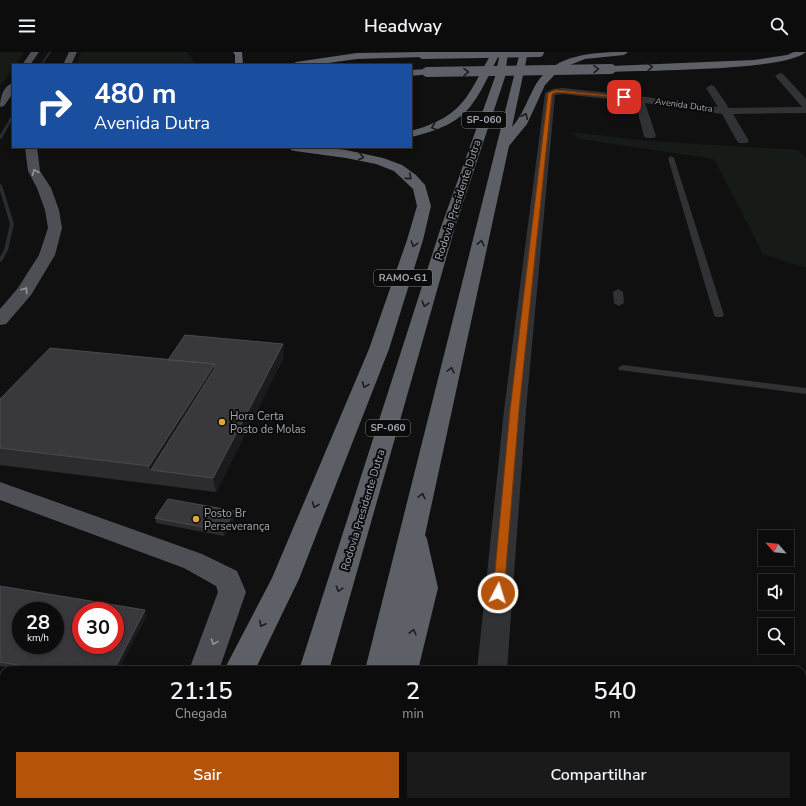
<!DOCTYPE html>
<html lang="pt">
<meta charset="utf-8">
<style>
:root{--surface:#0c0c0d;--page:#1a1a1b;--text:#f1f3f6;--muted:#9a9b9d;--line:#2c2c2e;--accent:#b45309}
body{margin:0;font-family:"Nunito Sans",sans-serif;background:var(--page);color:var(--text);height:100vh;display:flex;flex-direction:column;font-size:15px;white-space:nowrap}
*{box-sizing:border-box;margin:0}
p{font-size:13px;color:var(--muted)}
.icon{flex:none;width:22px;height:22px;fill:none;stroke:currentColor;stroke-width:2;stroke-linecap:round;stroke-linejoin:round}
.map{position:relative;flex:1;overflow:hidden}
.panel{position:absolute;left:0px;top:614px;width:806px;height:140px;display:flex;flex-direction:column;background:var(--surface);border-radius:12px 12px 0 0;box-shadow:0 2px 6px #0003,0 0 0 1px var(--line)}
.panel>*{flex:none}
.guide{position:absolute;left:12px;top:12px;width:400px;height:84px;border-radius:0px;box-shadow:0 2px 6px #0003,0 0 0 1px var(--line);background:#1a4fa0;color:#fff;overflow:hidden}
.needle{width:26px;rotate:297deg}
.fabs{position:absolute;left:758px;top:478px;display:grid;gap:8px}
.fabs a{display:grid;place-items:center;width:36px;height:36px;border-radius:0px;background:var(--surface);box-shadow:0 2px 6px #0003,0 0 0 1px var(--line);font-size:20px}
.speed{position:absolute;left:12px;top:550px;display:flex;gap:8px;font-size:20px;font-weight:700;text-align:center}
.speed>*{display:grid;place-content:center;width:52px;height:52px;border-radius:50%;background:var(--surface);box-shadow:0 2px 6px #0003,0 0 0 1px var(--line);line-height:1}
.speed small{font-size:10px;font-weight:400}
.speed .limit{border:6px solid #d22;background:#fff;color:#111}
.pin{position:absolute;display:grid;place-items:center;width:34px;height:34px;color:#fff;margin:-17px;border-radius:8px;box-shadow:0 2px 6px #0006}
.me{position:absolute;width:44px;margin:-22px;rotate:5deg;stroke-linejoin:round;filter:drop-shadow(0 0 3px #0008)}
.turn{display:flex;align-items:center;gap:14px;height:84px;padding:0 16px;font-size:18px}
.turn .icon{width:52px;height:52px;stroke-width:2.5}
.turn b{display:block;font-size:28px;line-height:34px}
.eta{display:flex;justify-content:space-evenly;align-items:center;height:68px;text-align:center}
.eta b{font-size:24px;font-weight:600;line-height:28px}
.cta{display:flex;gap:8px;margin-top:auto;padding:8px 16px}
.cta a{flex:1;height:46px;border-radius:0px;background:var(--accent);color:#fff;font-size:16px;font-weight:600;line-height:46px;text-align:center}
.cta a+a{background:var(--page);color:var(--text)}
header{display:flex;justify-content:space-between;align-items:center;height:52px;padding:0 16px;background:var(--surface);font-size:18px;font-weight:600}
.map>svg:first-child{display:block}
.green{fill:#161b17}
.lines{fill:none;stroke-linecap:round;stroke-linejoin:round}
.stream{fill:#272e33;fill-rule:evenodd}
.lane{fill:#313235;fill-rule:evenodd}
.street{fill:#313235;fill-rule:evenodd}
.primary{fill:#4d4f54;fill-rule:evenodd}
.highway{fill:#5d6066;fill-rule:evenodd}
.highway-bridge{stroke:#5d6066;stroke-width:10}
.wall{fill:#2c2c2f}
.shaded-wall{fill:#1b1b1d}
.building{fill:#39393d;stroke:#494a4f;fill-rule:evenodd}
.oneway{stroke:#1b1c1e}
.oneway2{stroke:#91959e}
.route{fill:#b45309;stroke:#753606}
.poi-dot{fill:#e0a638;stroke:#0b0b0c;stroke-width:1.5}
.labels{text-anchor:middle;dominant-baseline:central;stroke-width:4;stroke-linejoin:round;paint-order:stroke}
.far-street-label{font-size:9px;fill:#a2a6b0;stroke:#0b0b0c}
.shield{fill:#0b0b0c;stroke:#75787f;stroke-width:1}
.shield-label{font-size:10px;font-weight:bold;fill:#a2a6b0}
.street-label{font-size:11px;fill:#a2a6b0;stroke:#0b0b0c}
.poi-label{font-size:11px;fill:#a2a6b0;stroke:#0b0b0c;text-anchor:start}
</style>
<header><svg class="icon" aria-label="menu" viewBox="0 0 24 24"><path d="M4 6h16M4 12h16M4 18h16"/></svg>Headway<svg class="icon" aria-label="search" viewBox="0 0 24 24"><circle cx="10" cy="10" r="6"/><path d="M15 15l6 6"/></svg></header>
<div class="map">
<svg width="806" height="754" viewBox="0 0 806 754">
<rect width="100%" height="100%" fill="#101011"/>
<!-- green -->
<path class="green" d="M0,0H24L15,13H13V16L0,34Z
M81,0H187L194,9L192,13H76Z
M571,80L650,89L798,98L806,106V216L763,202L714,107L580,87Z"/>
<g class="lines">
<!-- stream -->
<path class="stream" d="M49,0H51L42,13H40Z
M13,62V66L2,86L0,87V83L12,63Z
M0,132L2,133L14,172L8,198L2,209L0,210V205L4,198L10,172L0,139Z"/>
<!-- lane -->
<path class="lane" d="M671,104L674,106L724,263L722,265H716L714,263L668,106Z
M618,237L623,240L624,251L619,254L614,251L613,240Z
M623,313L806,336V342L619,318L618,316Z"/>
<!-- street -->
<path class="street" d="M780,21L783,22L806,47V61L733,62L749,89L747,91H739L737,89L722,62L645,51L656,84L654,86H646L644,84L635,50L563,42L555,43L526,358L507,618H477L504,358L545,41L553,37L563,36L639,44L718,55L706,36L711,33L714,34L729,56L802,55L775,24Z
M462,750H498V754H462Z"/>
<!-- primary -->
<path class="primary" d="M31,0H39L30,13H22Z
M69,0H77L71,13H63Z
M13,31V41L4,54L0,55C0,46 3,34 13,31Z
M25,95H37L40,119L51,136L59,158L62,176L55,203L31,243L6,272L0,273V257L18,236L39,203L48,176L45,158L37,136L28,119Z
M0,430L202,502L237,519L246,540L219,618H189L218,540L216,534L184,516L0,448Z
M127,750H163L161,754H125Z"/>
<!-- highway -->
<path class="highway" d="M233,0H242L243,13H235V3Z
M425,0L427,2L423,5L357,7L314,13H292L296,10L357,1Z
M492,0H508L505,25L455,175L329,618H299L441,175L495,25L500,1C474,52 471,71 411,85V79C464,64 467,45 492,0Z
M520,0H528L512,75C523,63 528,46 536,32C556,1 595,0 628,0L624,3L585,7L560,17L545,33L527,72L509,94L425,483L427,487L438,536L418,618H365Z
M794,0H806C785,19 646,18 611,20L606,17L611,14L754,8L787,3Z
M427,17L430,18L432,20L430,22L411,24V18Z
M289,95H321L346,98L383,106L402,113L416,123L425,133L431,154L423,188L389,297L299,527L255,618H224L272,526L369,297L407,188L417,154L413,137L394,119L376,112L346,106L295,99L291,98Z
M154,750H190L188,754H152Z
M255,750H291L290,754H254Z
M331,750H367L366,754H330Z
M370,750H406V754H370Z"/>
<!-- highway-bridge -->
<path class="highway-bridge" d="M423,2L539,0
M427,20L611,17"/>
</g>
<!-- wall -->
<path class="wall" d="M284,305L216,440L0,413V347L168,308Z
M236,464L224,484L156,471L155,466Z
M0,534L147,563L118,618H22L0,614Z"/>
<!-- shaded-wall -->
<path class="shaded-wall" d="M283,292L284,305L216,440L213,426Z
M215,312L218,330L151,418L149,414Z
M235,459L236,464L224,484L223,479Z
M145,558L147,563L118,618H114Z"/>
<!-- building -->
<path class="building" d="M185,283L283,292L213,426L151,418L215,316V312L168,308Z
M50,296L215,312L149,414L0,396V347Z
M168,447L235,459L223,479L155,466Z
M0,534L145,558L114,618H45L0,610ZM21,559H55V593H21ZM81,559H115V593H81Z"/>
<!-- one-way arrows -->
<defs><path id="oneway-chevron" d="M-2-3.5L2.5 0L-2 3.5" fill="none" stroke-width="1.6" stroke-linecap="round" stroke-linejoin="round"/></defs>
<g class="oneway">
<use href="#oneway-chevron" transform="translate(650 15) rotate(-2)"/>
<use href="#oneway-chevron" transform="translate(596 17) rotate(-1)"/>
<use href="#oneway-chevron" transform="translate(466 20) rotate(-1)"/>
<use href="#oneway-chevron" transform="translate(525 64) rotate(-65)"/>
<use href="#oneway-chevron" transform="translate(434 75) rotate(161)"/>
<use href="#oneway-chevron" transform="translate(361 105) rotate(12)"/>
<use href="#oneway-chevron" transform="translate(409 125) rotate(40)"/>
<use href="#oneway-chevron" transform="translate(481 191) rotate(-77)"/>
<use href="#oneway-chevron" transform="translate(414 192) rotate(107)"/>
<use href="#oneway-chevron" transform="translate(425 252) rotate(106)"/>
<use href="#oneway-chevron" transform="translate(451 318) rotate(-77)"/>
<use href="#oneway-chevron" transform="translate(365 333) rotate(112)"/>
<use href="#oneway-chevron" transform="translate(422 444) rotate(-77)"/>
<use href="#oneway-chevron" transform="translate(315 453) rotate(112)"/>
<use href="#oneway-chevron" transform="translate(339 537) rotate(107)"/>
<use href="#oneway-chevron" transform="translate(262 572) rotate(117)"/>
<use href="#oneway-chevron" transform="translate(413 580) rotate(-76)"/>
</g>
<g class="oneway2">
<use href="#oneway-chevron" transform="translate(35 120) rotate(-113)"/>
<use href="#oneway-chevron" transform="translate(25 238) rotate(-56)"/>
<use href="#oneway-chevron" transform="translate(214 590) rotate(110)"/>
</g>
<!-- route -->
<path class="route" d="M556,38L626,45L624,46L557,40L552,42L519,358L504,541L503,545L498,546L494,545L493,541L510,358L548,41Z"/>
<!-- markers -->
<g class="poi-dot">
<circle cx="222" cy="370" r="4"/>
<circle cx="196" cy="467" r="4"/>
</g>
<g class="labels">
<!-- far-street labels -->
<g class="far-street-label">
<text transform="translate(684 53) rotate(8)">Avenida Dutra</text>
</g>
<!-- shield labels -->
<g class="shield">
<rect x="462" y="60" width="44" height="16" rx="3"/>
<rect x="374" y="218" width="58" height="16" rx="3"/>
<rect x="366" y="368" width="44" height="16" rx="3"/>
</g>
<g class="shield-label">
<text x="484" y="68">SP-060</text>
<text x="403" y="226">RAMO-G1</text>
<text x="388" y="376">SP-060</text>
</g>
<!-- street labels -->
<g class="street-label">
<text transform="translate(458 148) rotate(-72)">Rodovia Presidente Dutra</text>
<text transform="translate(363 458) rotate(-73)">Rodovia Presidente Dutra</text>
</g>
<!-- poi labels -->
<g class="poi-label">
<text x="230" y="364">Hora Certa<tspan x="230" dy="13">Posto de Molas</tspan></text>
<text x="204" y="461">Posto Br<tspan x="204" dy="13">Perseverança</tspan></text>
</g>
</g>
</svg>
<div class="fabs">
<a><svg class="needle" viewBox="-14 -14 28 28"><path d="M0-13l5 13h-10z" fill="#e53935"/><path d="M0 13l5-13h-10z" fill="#9a9b9d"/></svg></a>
<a><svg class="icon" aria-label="sound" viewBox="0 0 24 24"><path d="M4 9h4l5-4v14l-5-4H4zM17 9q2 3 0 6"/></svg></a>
<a><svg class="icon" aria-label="search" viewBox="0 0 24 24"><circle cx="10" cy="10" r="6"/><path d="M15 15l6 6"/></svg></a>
</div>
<div class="speed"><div>28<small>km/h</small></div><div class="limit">30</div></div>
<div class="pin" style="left:624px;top:45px;background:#d93025"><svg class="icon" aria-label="arrive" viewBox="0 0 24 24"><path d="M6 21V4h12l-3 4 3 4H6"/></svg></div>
<svg class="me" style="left:498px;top:541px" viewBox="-20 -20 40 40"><circle r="17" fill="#b45309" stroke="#fff" stroke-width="3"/><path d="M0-11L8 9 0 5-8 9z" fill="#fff"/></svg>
<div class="guide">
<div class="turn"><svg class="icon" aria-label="right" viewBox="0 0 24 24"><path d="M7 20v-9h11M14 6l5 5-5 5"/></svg><div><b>480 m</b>Avenida Dutra</div></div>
</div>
<section class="panel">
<div class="eta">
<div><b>21:15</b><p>Chegada</p></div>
<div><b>2</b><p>min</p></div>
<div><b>540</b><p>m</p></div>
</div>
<div class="cta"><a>Sair</a><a>Compartilhar</a></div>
</section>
</div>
